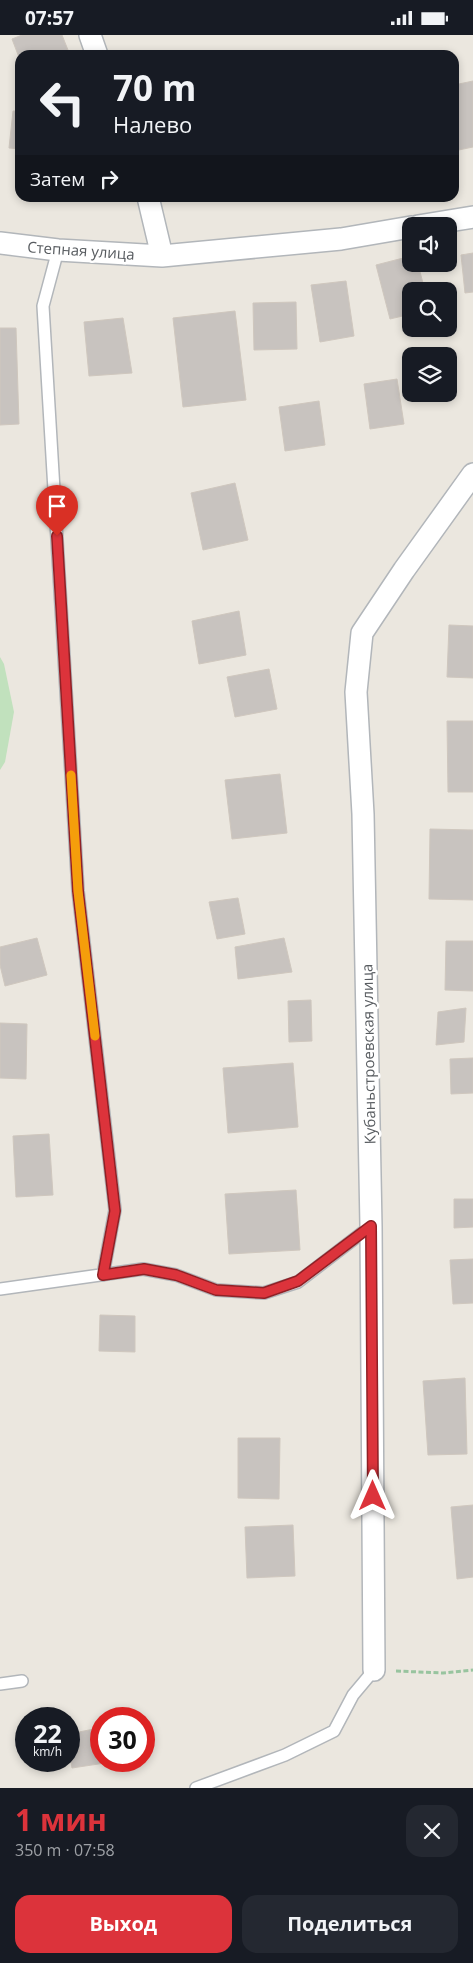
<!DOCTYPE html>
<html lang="ru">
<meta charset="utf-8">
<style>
:root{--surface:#171b24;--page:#242831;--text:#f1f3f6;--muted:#9ea1a6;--accent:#dc333b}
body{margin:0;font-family:"Open Sans",sans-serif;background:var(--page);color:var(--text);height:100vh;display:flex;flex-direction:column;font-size:19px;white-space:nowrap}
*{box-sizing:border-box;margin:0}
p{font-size:16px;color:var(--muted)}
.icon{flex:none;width:28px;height:28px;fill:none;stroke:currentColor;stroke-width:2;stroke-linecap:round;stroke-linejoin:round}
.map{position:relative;height:1753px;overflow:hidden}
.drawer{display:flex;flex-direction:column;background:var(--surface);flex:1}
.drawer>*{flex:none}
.guide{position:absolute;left:15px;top:15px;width:444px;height:152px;border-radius:15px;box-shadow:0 2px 8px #0003;background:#171b24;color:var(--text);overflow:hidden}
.controls{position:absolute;left:402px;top:182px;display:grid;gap:10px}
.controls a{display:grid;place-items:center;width:55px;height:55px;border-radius:10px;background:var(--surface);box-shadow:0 2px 8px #0003;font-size:25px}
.speed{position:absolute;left:15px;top:1672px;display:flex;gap:10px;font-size:25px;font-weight:700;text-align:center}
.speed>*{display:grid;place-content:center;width:65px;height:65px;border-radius:50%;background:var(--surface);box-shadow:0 2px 8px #0003;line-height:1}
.speed small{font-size:12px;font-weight:400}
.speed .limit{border:8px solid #d22;background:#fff;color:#111}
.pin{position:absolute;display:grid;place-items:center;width:42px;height:42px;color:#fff;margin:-51px -21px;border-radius:50% 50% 50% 0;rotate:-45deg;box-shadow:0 0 5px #0007}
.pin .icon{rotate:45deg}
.me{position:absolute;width:55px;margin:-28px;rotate:0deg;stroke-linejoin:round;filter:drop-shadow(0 0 4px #0008)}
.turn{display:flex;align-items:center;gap:18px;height:105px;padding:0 15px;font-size:22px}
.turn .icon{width:65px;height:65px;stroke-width:2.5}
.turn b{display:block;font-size:35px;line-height:42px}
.then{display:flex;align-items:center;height:48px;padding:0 15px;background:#0003;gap:10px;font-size:19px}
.round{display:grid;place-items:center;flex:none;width:52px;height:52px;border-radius:15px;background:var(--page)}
.overview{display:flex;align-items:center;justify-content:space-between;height:85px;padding:0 15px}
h1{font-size:30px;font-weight:700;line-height:38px;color:var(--accent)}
.button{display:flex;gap:10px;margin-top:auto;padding:10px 15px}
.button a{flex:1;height:58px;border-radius:15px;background:var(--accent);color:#fff;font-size:20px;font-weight:700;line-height:58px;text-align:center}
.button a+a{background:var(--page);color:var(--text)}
.status{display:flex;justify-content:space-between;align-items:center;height:35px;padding:0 25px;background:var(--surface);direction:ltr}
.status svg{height:14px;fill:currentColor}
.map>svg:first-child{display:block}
.green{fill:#c1e1bd}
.building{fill:#c8c3bf;stroke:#cfc7be}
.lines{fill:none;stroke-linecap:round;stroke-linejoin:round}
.service-casing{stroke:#b2b6ba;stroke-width:14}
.minor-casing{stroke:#b2b6ba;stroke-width:24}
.path{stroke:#98c49f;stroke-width:3;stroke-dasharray:5 2.5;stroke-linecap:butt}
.service{stroke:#fff;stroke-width:11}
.minor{stroke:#fff;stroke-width:21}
.route-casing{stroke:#8f2126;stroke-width:12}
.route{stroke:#dc333b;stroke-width:9}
.slow{stroke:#f59e0b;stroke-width:9}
.labels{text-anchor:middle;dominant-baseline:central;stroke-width:5;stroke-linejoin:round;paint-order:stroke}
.street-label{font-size:15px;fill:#585c60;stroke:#fff}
</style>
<div class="status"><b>07:57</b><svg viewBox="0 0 49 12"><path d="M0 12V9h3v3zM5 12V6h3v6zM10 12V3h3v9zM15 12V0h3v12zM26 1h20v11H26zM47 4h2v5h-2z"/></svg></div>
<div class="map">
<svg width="473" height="1753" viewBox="0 0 473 1753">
<rect width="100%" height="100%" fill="#ebe7df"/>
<!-- green -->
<path class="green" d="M0,622L4,629L14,677L5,727L0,735Z"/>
<!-- building -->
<path class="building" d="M22,0H62L70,20H20V25L12,4Z
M473,46V112L454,116V50Z
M13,76H20V114L9,113Z
M473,218V257L465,258L461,220Z
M411,221V229H418L425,256H411V279L390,284L376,230Z
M346,246L354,301L320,307L311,250Z
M296,267L297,314L254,315L253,268Z
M235,276L246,365L183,372L173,283Z
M123,283L132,338L89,341L84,287Z
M0,293H16L19,389L0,390Z
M397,344L404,389L370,394L364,349Z
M319,366L325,410L285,416L279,372Z
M235,448L248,505L203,515L191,458Z
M239,576L246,620L199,629L192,586Z
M449,590L473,591V643L447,642Z
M269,634L277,674L235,682L227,642Z
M447,686H473V757H448Z
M280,739L287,798L232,804L225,745Z
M430,794L473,795V865L429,864Z
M238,863L245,899L217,904L209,867Z
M37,903L47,940L5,951L0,930V912Z
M284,903L292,937L238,944L235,912Z
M446,906H473V956L445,955Z
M311,965L312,1006L289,1007L288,966Z
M466,973L464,1007L436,1010L438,977Z
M0,988L27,989L26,1044L0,1043Z
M473,1023V1058L451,1059L450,1024Z
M293,1028L298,1092L228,1098L223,1033Z
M49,1099L53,1160L16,1162L13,1101Z
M296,1155L300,1215L229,1219L225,1159Z
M454,1164H473V1192L454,1193Z
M473,1224V1268L453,1269L450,1225Z
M100,1280L135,1281V1317L99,1316Z
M465,1343L467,1419L428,1420L423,1346Z
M238,1403H280L279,1464L238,1463Z
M473,1470V1542L457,1544L451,1472Z
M293,1490L295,1541L247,1543L245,1492Z
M99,1693L101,1726L105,1728L72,1733L69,1715V1699Z"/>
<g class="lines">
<defs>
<path id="service" d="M58,215L43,271L78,856L115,1175L103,1240
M0,1254L143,1234L176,1240L216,1255L264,1258L298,1247L371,1191
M0,1649L22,1646
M196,1753L285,1720L334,1696L353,1660L374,1635"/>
<path id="minor" d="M90,0L97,20
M148,162L162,221
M418,191L473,182
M0,208L58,215L162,221L341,204L411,192
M374,1635L371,1191L363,779L356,657L362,598L404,535L473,439"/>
</defs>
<!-- service casing -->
<use href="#service" class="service-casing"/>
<!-- minor casing -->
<use href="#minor" class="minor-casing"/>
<!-- path -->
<path class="path" d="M396,1636L443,1638L473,1635"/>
<!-- service -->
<use href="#service" class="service"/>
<!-- minor -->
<use href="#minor" class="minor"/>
</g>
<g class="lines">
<defs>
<path id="route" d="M57,501L78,856L115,1176L103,1240L144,1234L176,1240L216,1255L264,1258L298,1246L371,1191L373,1461"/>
</defs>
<!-- route casing -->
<use href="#route" class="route-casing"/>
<!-- route -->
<use href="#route" class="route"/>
<!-- slow -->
<path class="slow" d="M71,740L78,856L95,1001"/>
</g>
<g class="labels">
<!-- street labels -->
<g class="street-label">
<text transform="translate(81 215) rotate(4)">Степная улица</text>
<text transform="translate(368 1019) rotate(-91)">Кубаньстроевская улица</text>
</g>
</g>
</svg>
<div class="controls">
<a><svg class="icon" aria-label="sound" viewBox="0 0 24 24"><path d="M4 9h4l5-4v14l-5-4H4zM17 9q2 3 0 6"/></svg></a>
<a><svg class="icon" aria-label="search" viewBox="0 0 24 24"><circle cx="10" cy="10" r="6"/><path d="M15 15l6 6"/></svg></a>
<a><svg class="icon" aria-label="layers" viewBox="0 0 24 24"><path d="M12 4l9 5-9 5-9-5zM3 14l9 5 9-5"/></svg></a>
</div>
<div class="speed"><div>22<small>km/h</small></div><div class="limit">30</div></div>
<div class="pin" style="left:57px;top:501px;background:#d93025"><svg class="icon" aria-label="arrive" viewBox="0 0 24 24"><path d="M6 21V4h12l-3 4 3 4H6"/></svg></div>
<svg class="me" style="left:373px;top:1461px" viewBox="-20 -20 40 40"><path d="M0-17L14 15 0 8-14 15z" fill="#dc333b" stroke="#fff" stroke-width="4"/></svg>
<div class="guide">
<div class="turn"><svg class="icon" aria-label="left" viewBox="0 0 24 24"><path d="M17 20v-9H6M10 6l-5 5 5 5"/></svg><div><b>70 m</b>Налево</div></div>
<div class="then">Затем<svg class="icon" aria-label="right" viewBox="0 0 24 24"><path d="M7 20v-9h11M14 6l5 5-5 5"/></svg></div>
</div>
</div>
<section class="drawer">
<div class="overview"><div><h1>1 мин</h1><p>350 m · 07:58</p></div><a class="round"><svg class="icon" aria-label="close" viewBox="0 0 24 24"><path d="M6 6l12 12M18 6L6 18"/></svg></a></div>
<div class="button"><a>Выход</a><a>Поделиться</a></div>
</section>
